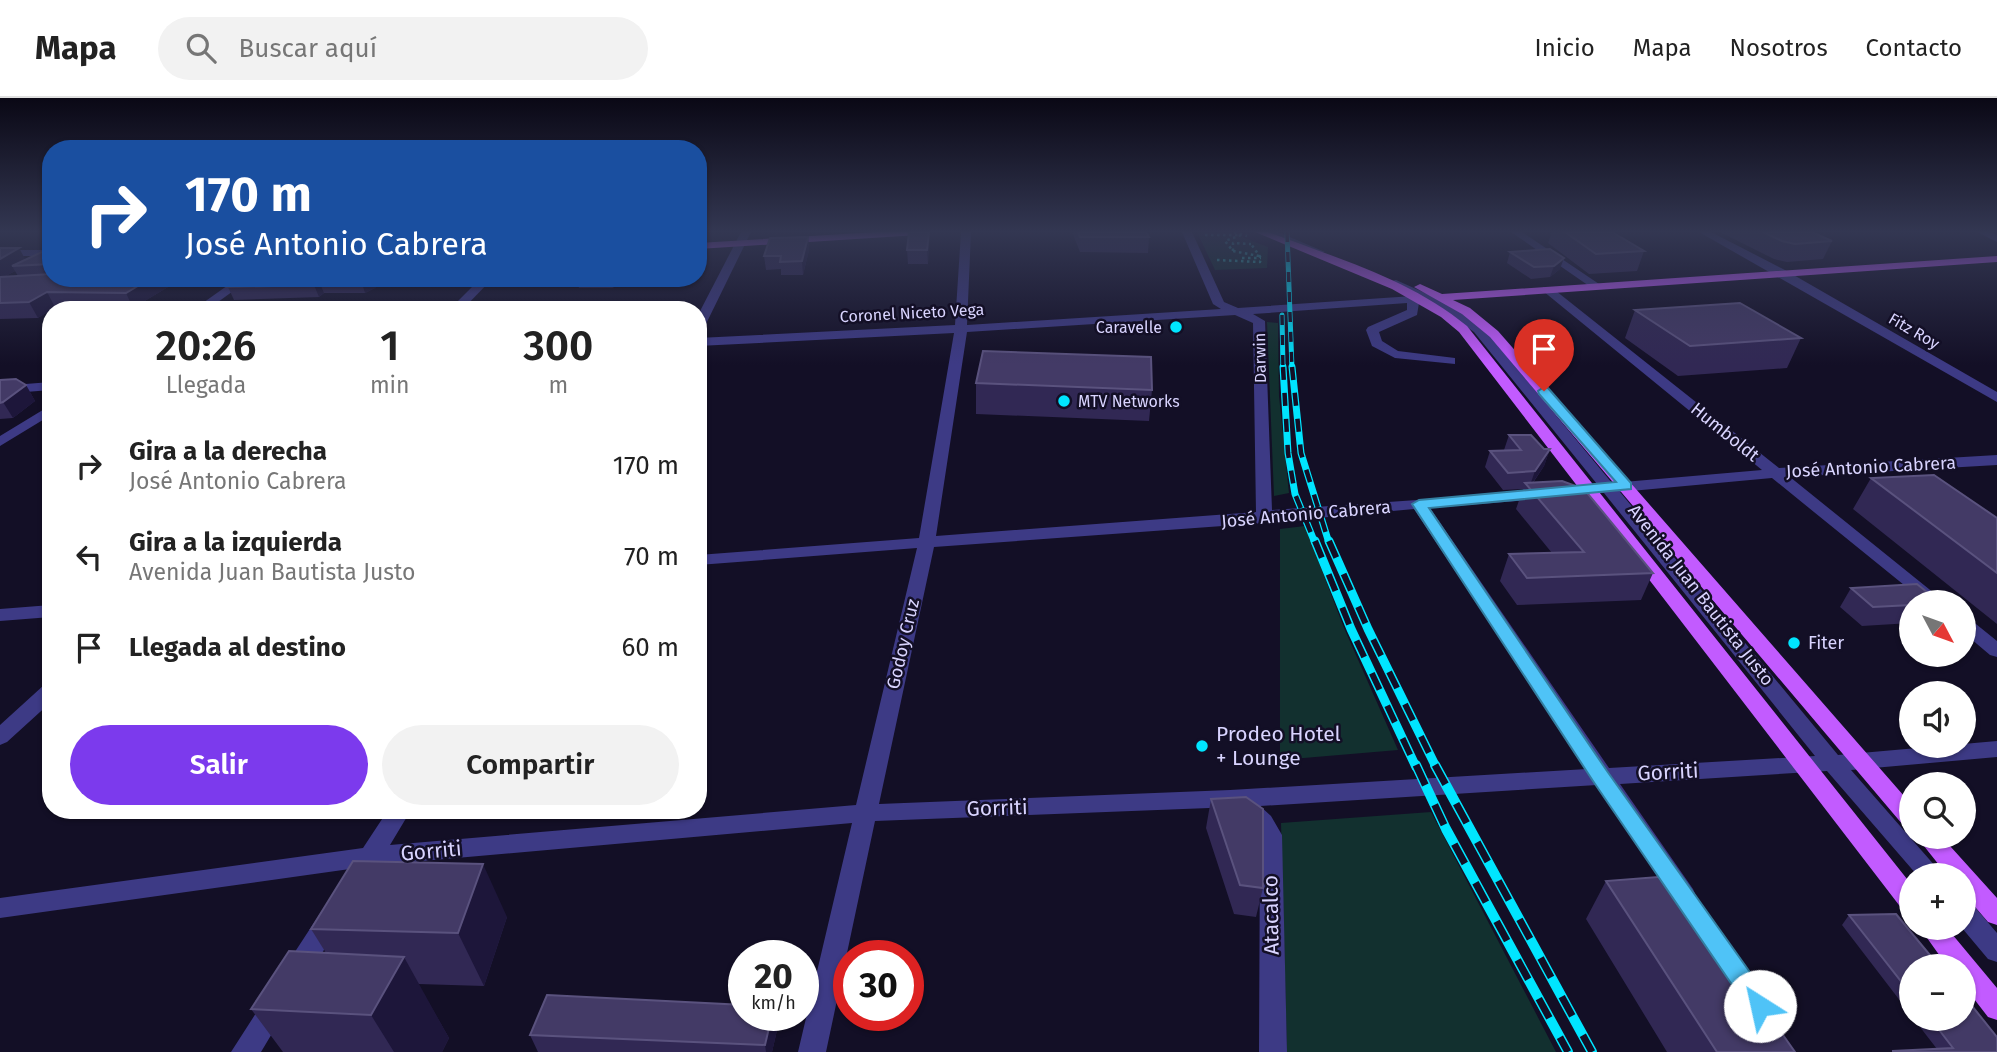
<!DOCTYPE html>
<html lang="es">
<meta charset="utf-8">
<style>
:root{--surface:#fff;--page:#f2f2f2;--text:#222;--muted:#767676;--line:#e0e0e0;--accent:#7c3aed}
body{margin:0;font-family:"Fira Sans",sans-serif;background:var(--page);color:var(--text);height:100vh;display:flex;flex-direction:column;font-size:26px;white-space:nowrap}
*{box-sizing:border-box;margin:0}
p{font-size:23px;color:var(--muted)}
.icon{flex:none;width:38px;height:38px;fill:none;stroke:currentColor;stroke-width:2;stroke-linecap:round;stroke-linejoin:round}
.map{position:relative;flex:1;overflow:hidden}
.panel{position:absolute;left:42px;top:203px;width:665px;height:518px;display:flex;flex-direction:column;background:var(--surface);border-radius:28px;box-shadow:0 2px 5px #0004}
.panel>*{flex:none}
.top-card{position:absolute;left:42px;top:42px;width:665px;height:147px;border-radius:28px;box-shadow:0 2px 5px #0004;background:#1a4fa0;color:#fff;overflow:hidden}
.needle{width:46px;rotate:131deg}
.fabs{position:absolute;left:1899px;top:492px;display:grid;gap:14px}
.fabs a{display:grid;place-items:center;width:77px;height:77px;border-radius:50%;background:var(--surface);box-shadow:0 2px 5px #0004;font-size:35px}
.speed{position:absolute;left:728px;top:842px;display:flex;gap:14px;font-size:35px;font-weight:700;text-align:center}
.speed>*{display:grid;place-content:center;width:91px;height:91px;border-radius:50%;background:var(--surface);box-shadow:0 2px 5px #0004;line-height:1}
.speed small{font-size:18px;font-weight:400}
.speed .limit{border:10px solid #d22;background:#fff;color:#111}
.pin{position:absolute;display:grid;place-items:center;width:60px;height:60px;color:#fff;margin:-72px -30px;border-radius:50% 50% 50% 0;rotate:-45deg;box-shadow:0 0 7px #0007}
.pin .icon{rotate:45deg}
.me{position:absolute;width:77px;margin:-38px;rotate:325deg;stroke-linejoin:round;filter:drop-shadow(0 0 5px #0008)}
.turn{display:flex;align-items:center;gap:24px;height:147px;padding:0 28px;font-size:32px}
.turn .icon{width:91px;height:91px;stroke-width:2.5}
.turn b{display:block;font-size:49px;line-height:60px}
.eta{display:flex;justify-content:space-evenly;align-items:center;height:119px;text-align:center}
.eta b{font-size:42px;font-weight:600;line-height:49px}
.action{display:flex;gap:14px;margin-top:auto;padding:14px 28px}
.action a{flex:1;height:80px;border-radius:42px;background:var(--accent);color:#fff;font-size:28px;font-weight:600;line-height:80px;text-align:center}
.action a+a{background:var(--page);color:var(--text)}
ul{padding:0;list-style:none}
li{display:flex;align-items:center;gap:21px;height:91px;padding:0 28px}
li div{flex:1}
li b{display:block;font-size:26px}
li em{font-style:normal}
header{display:flex;align-items:center;gap:42px;box-sizing:border-box;height:98px;padding:0 35px;background:var(--surface);border-bottom:2px solid var(--line)}
header strong{font-size:33px}
nav{display:flex;gap:38px;margin-inline-start:auto;font-size:24px}
.search{width:490px;height:63px;background:var(--page);display:flex;align-items:center;gap:18px;box-sizing:border-box;padding:0 24px;border-radius:38px;color:var(--muted);font-size:26px}
.map>svg:first-child{display:block}
.green{fill:#12302f}
.lines{fill:none;stroke-linecap:round;stroke-linejoin:round}
.path{stroke:#2fb8b0;stroke-width:2.5;stroke-dasharray:2.5 3.5;stroke-linecap:butt}
.minor{fill:#3d3a85;fill-rule:evenodd}
.major{fill:#c25bff;fill-rule:evenodd}
.rail-far3-casing{stroke:#00e5ff;stroke-width:5}
.rail-far2-casing{stroke:#00e5ff;stroke-width:7}
.rail-far1-casing{stroke:#00e5ff;stroke-width:9}
.rail-casing{stroke:#00e5ff;stroke-width:10}
.rail-far3{stroke:#130f26;stroke-width:3.5;stroke-dasharray:10;stroke-linecap:butt}
.rail-far2{stroke:#130f26;stroke-width:4.5;stroke-dasharray:13;stroke-linecap:butt}
.rail-far1{stroke:#130f26;stroke-width:6;stroke-dasharray:18;stroke-linecap:butt}
.rail{stroke:#130f26;stroke-width:7;stroke-dasharray:22;stroke-linecap:butt}
.wall{fill:#312854;fill-rule:evenodd}
.shaded-wall{fill:#1d163a}
.building{fill:#433a66;stroke:#5a527e;stroke-width:2}
.route{fill:#4fc3f7;stroke:#337fa1;stroke-width:2}
.poi-dot{fill:#00e5ff;stroke:#130f26;stroke-width:2.5}
.labels{text-anchor:middle;dominant-baseline:central;stroke-width:5;stroke-linejoin:round;paint-order:stroke}
.far-street-label{font-size:16px;fill:#d9d4ff;stroke:#130f26}
.far-poi-label{font-size:16px;fill:#d9d4ff;stroke:#130f26;text-anchor:end}
.street-label{font-size:18px;fill:#d9d4ff;stroke:#130f26}
.poi-label{font-size:18px;fill:#d9d4ff;stroke:#130f26;text-anchor:start}
.near-poi-label{font-size:21px;fill:#d9d4ff;stroke:#130f26;text-anchor:start}
.near-street-label{font-size:21px;fill:#d9d4ff;stroke:#130f26}
</style>
<header>
<strong>Mapa</strong>
<div class="search"><svg class="icon" aria-label="search" viewBox="0 0 24 24"><circle cx="10" cy="10" r="6"/><path d="M15 15l6 6"/></svg>Buscar aquí</div>
<nav><a>Inicio</a><a>Mapa</a><a>Nosotros</a><a>Contacto</a></nav>
</header>
<div class="map">
<svg width="1997" height="954" viewBox="0 0 1997 954">
<rect width="100%" height="100%" fill="#130f26"/>
<!-- green -->
<path class="green" d="M1197,134H1229L1268,149L1267,170L1215,172Z
M1267,224L1278,225L1279,298L1289,395L1274,398Z
M1305,428L1344,530L1398,652L1280,662V431Z
M1431,714L1556,954H1287L1281,725Z"/>
<g class="lines">
<!-- path -->
<path class="path" d="M1234,134L1247,138
M1205,137H1238
M1241,137L1225,143L1233,153L1259,158
M1233,153V145L1251,146
M1242,160H1261
M1217,162L1260,164L1261,160L1251,146"/>
<!-- minor -->
<path class="minor" d="M741,134H751L704,230L698,234V217Z
M961,134H971L967,227L1221,211L1213,206L1182,134H1192L1224,204L1238,210L1413,198L1386,184L1396,182L1452,207L1482,228L1612,385L1762,372L1543,193V189H1551L1779,370L1997,357V367L1790,379L1945,504H1925L1772,380L1620,394L1838,657L1997,643V659L1851,672L1943,777H1917L1827,673L1620,686L1693,791L1696,798L1693,805L1684,808L1675,805L1597,687L1260,708L1271,718L1282,737L1287,954H1259L1260,738L1235,709L875,723L826,954H798L852,725L377,767L374,772L366,775L357,770L0,820V800L363,750L388,712H411L390,747L856,707L917,450L698,467V457L919,440L954,235L698,248V240L955,227ZM1425,204L1444,213L1474,234L1597,386L1569,390L1567,393L1569,396L1604,395L1815,658L1609,670L1430,410L1543,401L1551,396L1549,393L1272,412L1265,223L1253,216L1407,205V212L1368,229L1366,232L1372,248L1395,260L1455,266V260L1398,253L1382,243L1379,234L1417,217L1419,205ZM1235,217L1253,225L1256,414L936,438L967,234ZM1414,411L1587,671L1230,692L879,706L934,449L1264,425Z
M1265,134H1278L1325,154L1316,156Z
M1511,134H1522L1602,188L1592,190Z
M1699,134H1711L1785,172L1997,294V304Z
M1977,134H1989L1997,137V144Z
M0,152H51V158H0Z
M238,180H251L207,212H193Z
M481,180H493L462,212H449Z
M51,284V292L0,296V288Z
M51,307V317L0,348V338Z
M51,507V519L0,523V511Z
M1964,520L1971,522L1997,543V559L1990,557L1964,535Z
M51,585V604L7,644L0,647V627L44,587Z
M1964,804L1973,807L1997,835V864L1988,861L1962,830Z
M330,810L339,814L342,821L339,828L305,882L296,886L287,882L283,874L287,866L321,814Z
M276,895L285,898L289,907L261,954H231L267,898Z"/>
<!-- major -->
<path class="major" d="M876,134H923L918,137L698,151V145Z
M1255,134H1268C1336,160 1410,181 1467,228L1911,786V814L1902,811L1459,234L1441,219L1392,191Z
M1997,158V164L1453,202L1470,210L1498,233L1911,706V730L1903,727L1490,239L1462,216L1414,189L1420,186L1442,196Z
M1916,738H1941L1997,800V827L1988,824L1964,796V777H1947Z
M1920,830H1947L1997,890V922L1988,919L1964,888V868H1947Z"/>
<defs>
<path id="rail-far3" d="M1287,134L1292,271
M1282,217L1283,271"/>
<path id="rail-far2" d="M1283,269L1288,355L1295,396L1315,445
M1292,269L1301,355L1329,445"/>
<path id="rail-far1" d="M1315,443L1351,531L1416,669
M1329,443L1368,531L1436,669"/>
<path id="rail" d="M1416,667L1446,731L1568,954
M1435,667L1592,954"/>
</defs>
<!-- rail-far3 casing -->
<use href="#rail-far3" class="rail-far3-casing"/>
<!-- rail-far2 casing -->
<use href="#rail-far2" class="rail-far2-casing"/>
<!-- rail-far1 casing -->
<use href="#rail-far1" class="rail-far1-casing"/>
<!-- rail casing -->
<use href="#rail" class="rail-casing"/>
<!-- rail-far3 -->
<use href="#rail-far3" class="rail-far3"/>
<!-- rail-far2 -->
<use href="#rail-far2" class="rail-far2"/>
<!-- rail-far1 -->
<use href="#rail-far1" class="rail-far1"/>
<!-- rail -->
<use href="#rail" class="rail"/>
</g>
<!-- wall -->
<path class="wall" d="M1072,134H1146L1149,139L1148,155L1080,154Z
M1552,134H1612L1644,153L1637,173L1589,176L1548,145Z
M1720,134H1812L1832,143L1823,161L1787,164L1774,161Z
M808,139L809,152L803,177H781V171L766,172L764,158Z
M929,144L928,166H908L907,152Z
M0,150L25,162L51,153V180H183L133,210L55,209L38,220L0,221ZM15,173L18,178L4,179Z
M1550,151L1560,171L1550,179L1531,181L1507,165L1510,154Z
M242,180H382L375,190L365,195H324L319,199L234,202L228,189Z
M577,180H621L613,190H579Z
M1635,212L1801,240L1787,270L1678,278L1625,240Z
M0,282L26,287L35,303L13,320L0,321Z
M976,285L1152,292L1149,323L976,316Z
M1509,337L1544,351H1550L1544,368L1533,385L1653,475L1641,502L1517,507L1500,483L1509,456L1552,455L1516,411L1523,391L1503,392L1485,369L1490,353L1504,352Z
M1871,380L1997,420V526L1853,411Z
M1851,490L1911,504V525L1862,528L1840,509Z
M1211,701L1263,790L1256,819L1234,816L1206,730Z
M1606,783L1795,954H1667L1586,821Z
M1849,817L1911,868V917L1842,827Z
M507,819L484,888L418,886L449,940L442,954H283L251,911L326,855L311,831Z
M744,917H776L778,928L772,954H538L530,937Z
M1913,920H1964L1997,954H1892L1937,951Z"/>
<!-- shaded-wall -->
<path class="shaded-wall" d="M929,134V144L928,166L927,152Z
M808,139L809,152L803,177L802,163Z
M19,150L28,166L12,168L15,173L0,181V161Z
M1564,160L1560,171L1550,179L1554,168Z
M151,180H183L133,210L126,195Z
M365,180H382L375,190L365,195L361,182Z
M611,180H621L613,190Z
M319,183L324,195L319,199L314,187Z
M47,194L55,209L38,220L29,204Z
M26,287L35,303L13,320L3,304Z
M1550,351L1544,368L1529,390L1535,373Z
M483,766L507,819L484,888L458,835Z
M404,859L449,940L442,954H394L371,917Z
M772,917H776L778,928L772,954H766L765,947Z"/>
<!-- building -->
<path class="building" d="M909,134H929L927,152H907Z
M1078,134H1146L1149,139H1080Z
M1565,134H1612L1644,153L1596,156Z
M1763,134H1812L1832,143L1795,146L1782,143Z
M808,139L802,163L780,164L781,158H764L770,140Z
M0,150H19L0,161Z
M1550,151L1564,160L1554,168L1534,169L1510,154Z
M44,153H51V166L12,168Z
M51,176V180H151L126,195L47,194L29,204L0,205V179Z
M242,180H365L361,182L319,183L314,187L228,189Z
M1740,205L1801,240L1690,248L1635,212Z
M983,253L1151,259L1152,292L976,285Z
M16,281L26,287L3,304L0,305V282Z
M1509,337H1531L1544,351H1550L1535,373L1508,375L1490,353L1521,352Z
M1934,377L1997,420V475L1871,380Z
M1562,383L1584,391L1653,475L1527,480L1509,456L1584,454L1525,385Z
M1917,486L1939,504H1911V507L1873,509L1851,490Z
M1246,699L1263,711V790L1240,787L1211,701Z
M353,763L483,766L458,835L311,831Z
M1671,778L1795,954H1717L1606,783Z
M1896,816L1939,868H1911V896L1849,817Z
M289,853L404,859L371,917L251,911Z
M547,897L744,907V917H772L765,947L530,937Z
M1964,898L1997,939V954H1893V953L1953,950L1930,920H1964Z"/>
<!-- sky -->
<linearGradient id="sky" x2="0" y2="1"><stop stop-color="#0a0815"/><stop offset="0.5" stop-color="#333752"/><stop offset="1" stop-color="#333752" stop-opacity="0"/></linearGradient>
<rect width="1997" height="267" fill="url(#sky)"/>
<!-- route -->
<path class="route" d="M1544,289L1548,290L1631,385V391L1429,410L1607,673L1769,901L1773,908L1769,916L1760,920L1752,916L1593,683L1412,406L1419,402L1616,384L1539,296L1538,293Z"/>
<!-- markers -->
<g class="poi-dot">
<circle cx="1176" cy="229" r="7"/>
<circle cx="1064" cy="303" r="7"/>
<circle cx="1794" cy="545" r="7"/>
<circle cx="1202" cy="648" r="7"/>
</g>
<g class="labels">
<!-- far-street labels -->
<g class="far-street-label">
<text transform="translate(912 215) rotate(-3)">Coronel Niceto Vega</text>
<text transform="translate(1914 233) rotate(30)">Fitz Roy</text>
<text transform="translate(1260 260) rotate(-91)">Darwin</text>
</g>
<!-- far-poi labels -->
<g class="far-poi-label">
<text x="1162" y="229">Caravelle</text>
<text x="1078" y="303" text-anchor="start">MTV Networks</text>
</g>
<!-- street labels -->
<g class="street-label">
<text transform="translate(1725 334) rotate(39)">Humboldt</text>
<text transform="translate(1871 369) rotate(-3)">José Antonio Cabrera</text>
<text transform="translate(1306 416) rotate(-5)">José Antonio Cabrera</text>
<text transform="translate(1701 497) rotate(52)">Avenida Juan Bautista Justo</text>
<text transform="translate(903 546) rotate(-77)">Godoy Cruz</text>
</g>
<!-- poi labels -->
<g class="poi-label">
<text x="1808" y="545">Fiter</text>
</g>
<!-- near-poi labels -->
<g class="near-poi-label">
<text x="1216" y="636">Prodeo Hotel<tspan x="1216" dy="24">+ Lounge</tspan></text>
</g>
<!-- near-street labels -->
<g class="near-street-label">
<text transform="translate(1668 674) rotate(-3)">Gorriti</text>
<text transform="translate(997 710) rotate(-2)">Gorriti</text>
<text transform="translate(431 753) rotate(-5)">Gorriti</text>
<text transform="translate(1271 817) rotate(-91)">Atacalco</text>
</g>
</g>
</svg>
<div class="fabs">
<a><svg class="needle" viewBox="-14 -14 28 28"><path d="M0-13l5 13h-10z" fill="#e53935"/><path d="M0 13l5-13h-10z" fill="#767676"/></svg></a>
<a><svg class="icon" aria-label="sound" viewBox="0 0 24 24"><path d="M4 9h4l5-4v14l-5-4H4zM17 9q2 3 0 6"/></svg></a>
<a><svg class="icon" aria-label="search" viewBox="0 0 24 24"><circle cx="10" cy="10" r="6"/><path d="M15 15l6 6"/></svg></a>
<a>+</a>
<a>−</a>
</div>
<div class="speed"><div>20<small>km/h</small></div><div class="limit">30</div></div>
<div class="pin" style="left:1544px;top:293px;background:#d93025"><svg class="icon" aria-label="arrive" viewBox="0 0 24 24"><path d="M6 21V4h12l-3 4 3 4H6"/></svg></div>
<svg class="me" style="left:1760px;top:908px" viewBox="-20 -20 40 40"><circle r="19" fill="#fff"/><path d="M0-13L10 11 0 6-10 11z" fill="#4fc3f7"/></svg>
<div class="top-card">
<div class="turn"><svg class="icon" aria-label="right" viewBox="0 0 24 24"><path d="M7 20v-9h11M14 6l5 5-5 5"/></svg><div><b>170 m</b>José Antonio Cabrera</div></div>
</div>
<section class="panel">
<div class="eta">
<div><b>20:26</b><p>Llegada</p></div>
<div><b>1</b><p>min</p></div>
<div><b>300</b><p>m</p></div>
</div>
<ul>
<li><svg class="icon" aria-label="right" viewBox="0 0 24 24"><path d="M7 20v-9h11M14 6l5 5-5 5"/></svg><div><b>Gira a la derecha</b><p>José Antonio Cabrera</p></div><em>170 m</em></li>
<li><svg class="icon" aria-label="left" viewBox="0 0 24 24"><path d="M17 20v-9H6M10 6l-5 5 5 5"/></svg><div><b>Gira a la izquierda</b><p>Avenida Juan Bautista Justo</p></div><em>70 m</em></li>
<li><svg class="icon" aria-label="arrive" viewBox="0 0 24 24"><path d="M6 21V4h12l-3 4 3 4H6"/></svg><div><b>Llegada al destino</b></div><em>60 m</em></li>
</ul>
<div class="action"><a>Salir</a><a>Compartir</a></div>
</section>
</div>
